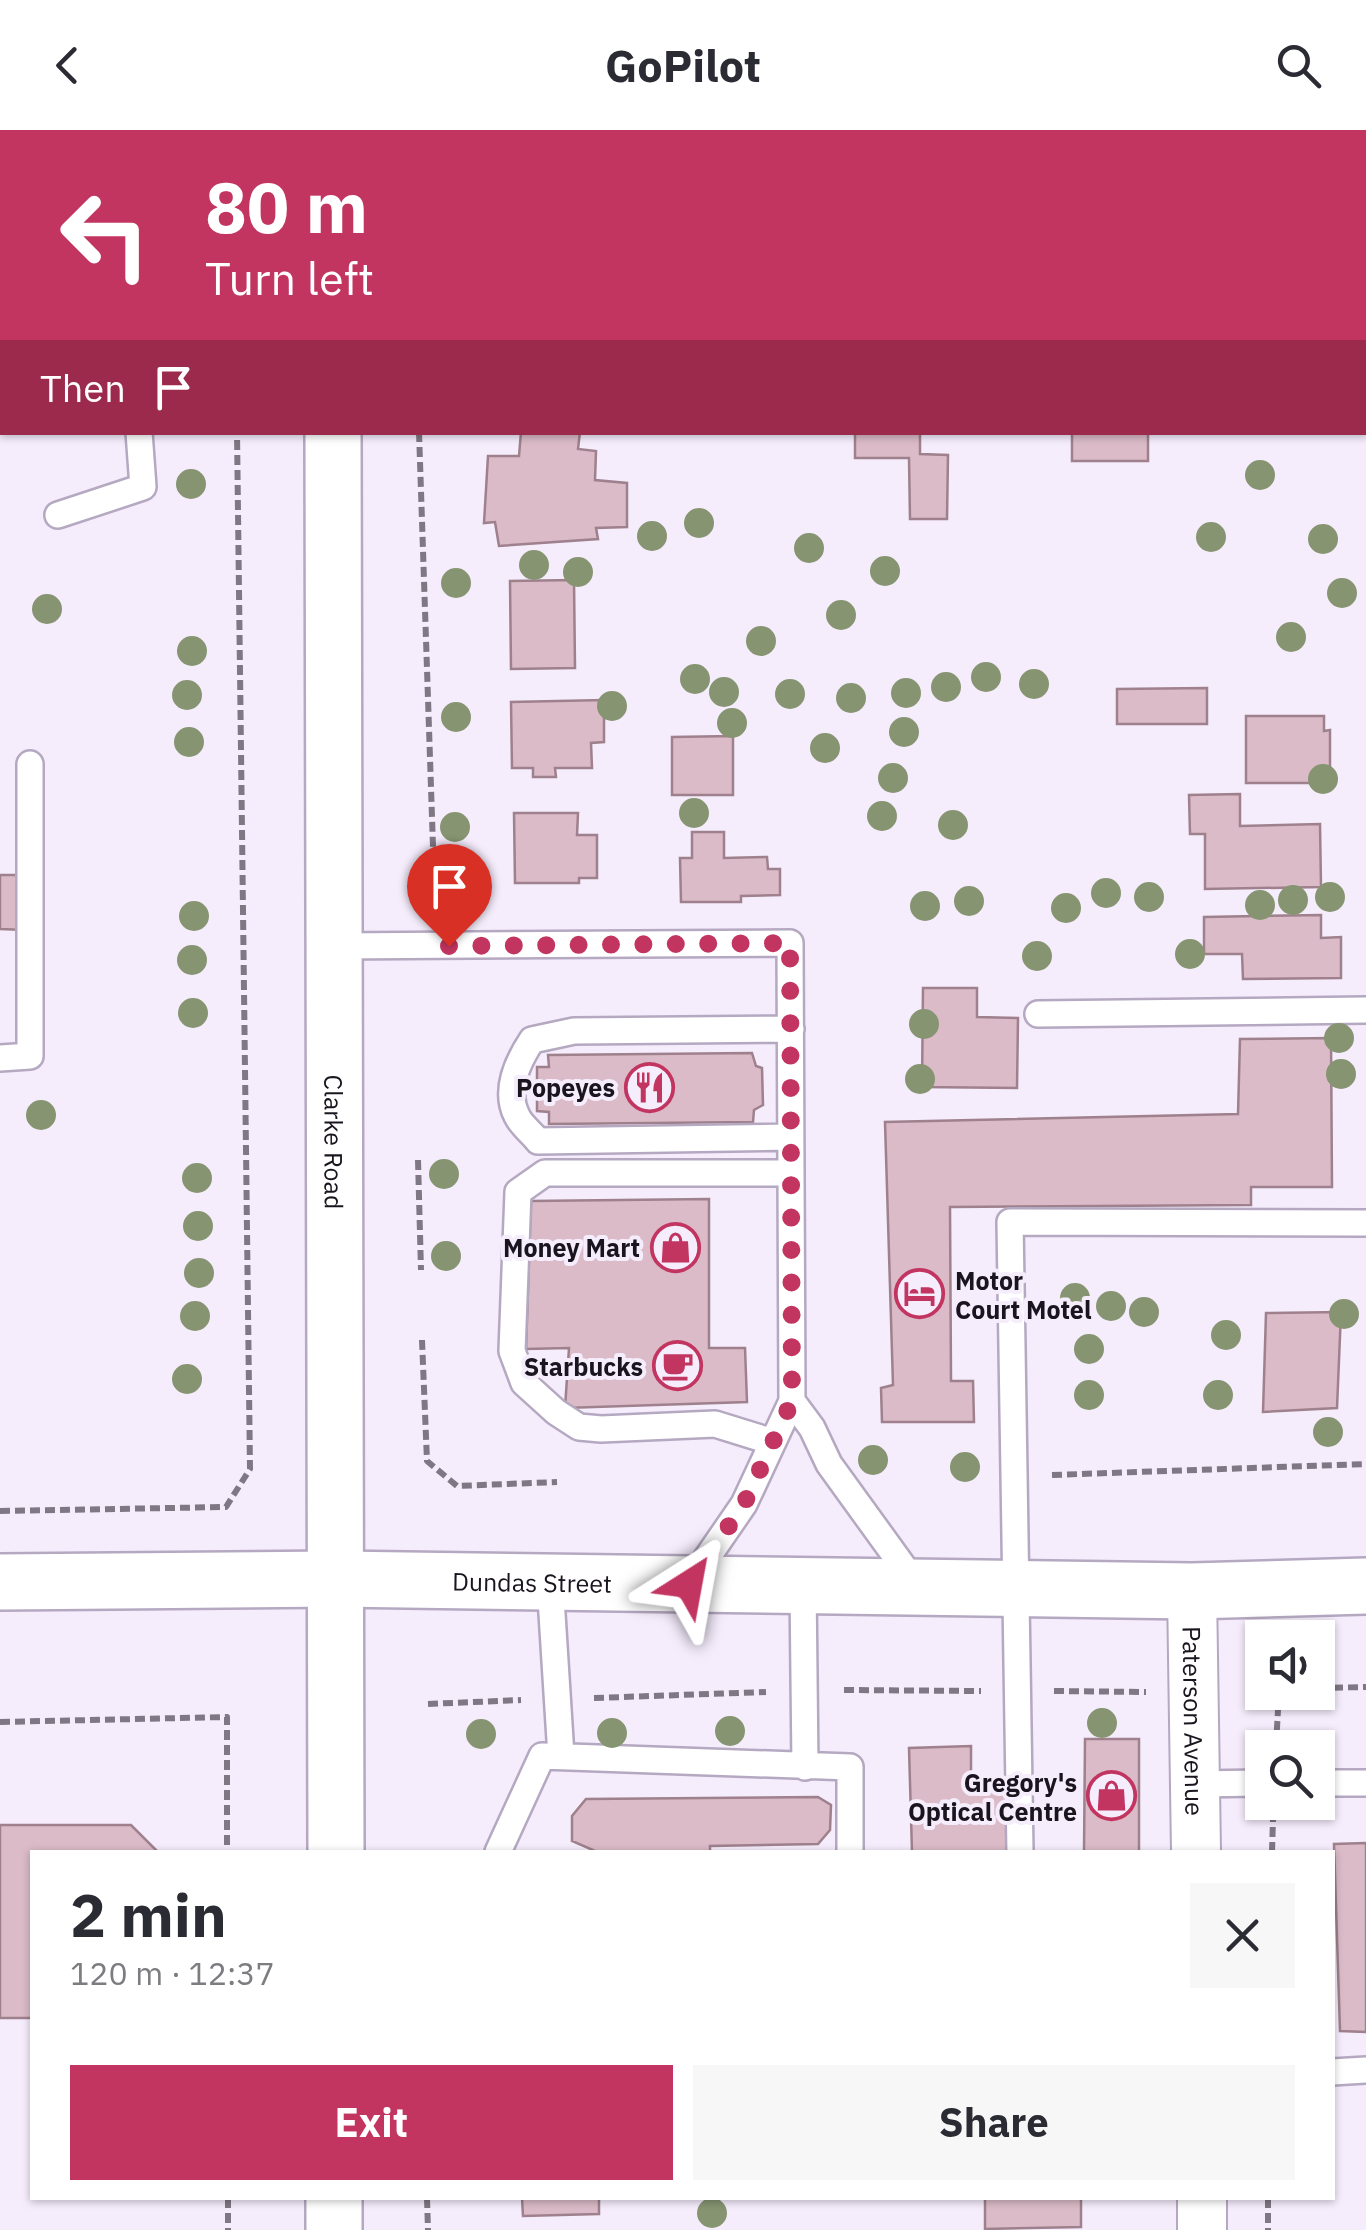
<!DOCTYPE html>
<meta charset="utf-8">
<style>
:root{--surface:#fff;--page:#f7f7f7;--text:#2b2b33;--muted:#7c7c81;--accent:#c33561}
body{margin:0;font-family:"IBM Plex Sans",sans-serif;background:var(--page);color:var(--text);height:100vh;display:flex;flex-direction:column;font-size:38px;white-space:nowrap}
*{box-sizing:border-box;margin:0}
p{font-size:32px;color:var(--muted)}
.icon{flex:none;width:55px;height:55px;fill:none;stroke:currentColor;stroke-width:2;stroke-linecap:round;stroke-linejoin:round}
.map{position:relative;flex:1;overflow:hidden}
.drawer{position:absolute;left:30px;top:1720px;width:1305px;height:350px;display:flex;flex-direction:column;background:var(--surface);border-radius:0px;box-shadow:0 2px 8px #0004}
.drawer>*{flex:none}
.hud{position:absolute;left:0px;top:0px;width:1368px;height:305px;box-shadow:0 2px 8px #0004;background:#c33561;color:#fff;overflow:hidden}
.controls{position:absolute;left:1245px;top:1490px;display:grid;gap:20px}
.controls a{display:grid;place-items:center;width:90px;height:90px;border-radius:0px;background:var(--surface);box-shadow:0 2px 8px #0004;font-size:50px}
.pin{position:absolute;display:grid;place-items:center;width:85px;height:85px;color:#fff;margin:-102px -42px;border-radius:50% 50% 50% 0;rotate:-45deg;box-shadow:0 0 10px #0007}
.pin .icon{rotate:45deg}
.me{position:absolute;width:110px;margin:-55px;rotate:34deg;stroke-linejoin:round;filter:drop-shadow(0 0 8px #0008)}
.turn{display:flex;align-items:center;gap:35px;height:210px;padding:0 40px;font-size:45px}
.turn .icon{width:130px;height:130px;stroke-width:2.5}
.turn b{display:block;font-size:70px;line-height:85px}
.then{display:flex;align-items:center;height:95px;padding:0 40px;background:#0003;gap:20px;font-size:38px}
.round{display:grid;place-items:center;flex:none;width:105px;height:105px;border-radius:0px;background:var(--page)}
.overview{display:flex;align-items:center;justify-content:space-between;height:170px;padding:0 40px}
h1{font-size:60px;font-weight:700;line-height:75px}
.primary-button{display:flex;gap:20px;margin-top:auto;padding:20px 40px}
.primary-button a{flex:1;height:115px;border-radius:0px;background:var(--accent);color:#fff;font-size:40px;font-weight:700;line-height:115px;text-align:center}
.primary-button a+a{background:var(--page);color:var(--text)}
header{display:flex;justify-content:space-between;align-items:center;height:130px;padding:0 40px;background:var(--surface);font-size:45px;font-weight:700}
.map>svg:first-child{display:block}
.building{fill:#dabbc7;stroke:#9e818c;stroke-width:2.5}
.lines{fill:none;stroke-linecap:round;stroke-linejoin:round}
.lane-casing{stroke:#b5a8c1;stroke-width:30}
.street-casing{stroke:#b5a8c1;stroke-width:52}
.secondary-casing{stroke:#b5a8c1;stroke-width:60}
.path{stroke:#7f7884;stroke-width:6;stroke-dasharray:10 5;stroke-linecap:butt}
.lane{stroke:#fff;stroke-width:25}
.street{stroke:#fff;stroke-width:48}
.secondary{stroke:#fff;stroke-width:55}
.tree{fill:#869471}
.route{stroke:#c33561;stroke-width:18;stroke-dasharray:0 32.4}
.labels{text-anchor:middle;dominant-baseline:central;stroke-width:8;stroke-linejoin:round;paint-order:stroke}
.poi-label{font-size:25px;font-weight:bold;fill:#19141d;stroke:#f5ecfc;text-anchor:end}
.street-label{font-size:25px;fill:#19141d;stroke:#f5ecfc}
</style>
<header><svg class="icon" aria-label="back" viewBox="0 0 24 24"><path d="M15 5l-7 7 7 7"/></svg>GoPilot<svg class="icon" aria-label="search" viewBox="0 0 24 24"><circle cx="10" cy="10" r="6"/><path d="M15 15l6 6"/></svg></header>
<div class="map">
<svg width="1366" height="2100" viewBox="0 0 1366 2100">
<rect width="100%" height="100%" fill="#f5ecfc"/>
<!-- building -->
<path class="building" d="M521,302H580L578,319L596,321L595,350L627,353V397L596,398L598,409L499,416L495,392L484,393L488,326H519Z
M855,302H920V324L948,325L947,389H910L909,328H855Z
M1072,302H1148V331H1072Z
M574,450L575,538L511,539L510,451Z
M1207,558V594H1117V559Z
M604,570V612L591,613L592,638H555L556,647H533V638H512L511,572Z
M1246,586H1324V601L1330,600V653H1246Z
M733,606V665H672V607Z
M1240,664V696L1320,694L1321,757L1205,759V704H1190L1189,665Z
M514,683H578L577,705H597V748H579V753H515Z
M692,702H724V728L767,727L768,739H780V765L741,766V772H681L680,728H692Z
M0,745H28L24,800L0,799Z
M1321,785V808L1341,807V848L1243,849L1242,824H1204V787Z
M923,858H977V887L1018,888L1017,958L922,957Z
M1331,908L1332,1057H1251V1075L950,1077L951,1251H973L974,1292H882L881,1258L893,1255L885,992L1238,984L1240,909Z
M752,923L756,936L762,938L763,975L754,980L753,992L549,994V982L537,981V937H549L548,925Z
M709,1069V1218H745L747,1272L565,1278L569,1218L526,1219L531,1071Z
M1341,1182L1337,1278L1263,1282L1266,1183Z
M1085,1609H1139V1722H1084Z
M971,1616V1649L1013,1648L1014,1722H912L909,1618Z
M818,1667L831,1675L830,1700L818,1714L710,1716V1722H640L595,1721L572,1711V1686L586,1669Z
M0,1695H131L158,1722H32V1888H0Z
M1366,1713V1902L1340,1901L1334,1714Z
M522,2068H599V2084L523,2086Z
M985,2068H1081V2097L985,2099Z"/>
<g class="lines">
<defs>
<path id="lane" d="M682,0L683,2
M0,70L2,71
M0,179H2
M58,385L143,357L139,302
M335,816L790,813L792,1271L744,1374L689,1454
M1038,884L1366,880
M0,928L30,926V634
M790,1007L538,1011C532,1003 521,995 517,986C504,961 518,931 532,910L574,901L791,899
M792,1271L812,1298L829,1334L918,1457
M773,1312L715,1294L601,1299L579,1297L556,1282L524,1253L512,1221L518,1062L545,1043H790
M550,1452L561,1626
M803,1455L805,1637
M1318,1653H1366
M1195,1654L1262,1653
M498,1722L542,1626L850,1637V1722
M1020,1722L1010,1092L1366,1093
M1332,1942L1366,1940"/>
<g id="street">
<path d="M1365,50H1366"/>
<path id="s1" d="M1192,1461L1196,1722"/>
<path d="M1202,2068V2100"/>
</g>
<g id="secondary">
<path d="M332,0L333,2"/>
<path id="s2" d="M333,302L336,1722"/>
<path id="s3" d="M0,1452L337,1449L1192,1461L1366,1456"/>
<path d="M334,2100V2068"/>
</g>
</defs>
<!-- lane casing -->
<use href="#lane" class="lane-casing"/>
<!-- street casing -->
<use href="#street" class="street-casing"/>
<!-- secondary casing -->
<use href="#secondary" class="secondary-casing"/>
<!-- path -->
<path class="path" d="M400,0V2
M1365,125L1366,124
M419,302L435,776
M418,1030L421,1140
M422,1210L427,1331L457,1356L557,1352
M1052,1345L1366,1334
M0,1381L226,1377L250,1339L237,302
M1318,1558L1366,1557
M844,1560L981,1561
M1054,1561L1146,1562
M594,1568L766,1562
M428,1574L521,1570
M0,1592L227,1587V1722
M1276,1616L1279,1562
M1272,1722L1273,1689
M228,2068V2100
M427,2068L428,2100
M1268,2068V2100"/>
<!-- lane -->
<use href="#lane" class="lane"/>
<!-- street -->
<use href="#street" class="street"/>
<!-- secondary -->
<use href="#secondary" class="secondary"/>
</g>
<!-- trees -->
<g class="tree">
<circle cx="1260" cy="345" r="15"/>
<circle cx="191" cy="354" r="15"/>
<circle cx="699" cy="393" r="15"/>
<circle cx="652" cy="406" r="15"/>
<circle cx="1211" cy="407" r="15"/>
<circle cx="1323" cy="409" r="15"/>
<circle cx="809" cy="418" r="15"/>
<circle cx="534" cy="435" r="15"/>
<circle cx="885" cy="441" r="15"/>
<circle cx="578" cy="442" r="15"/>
<circle cx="456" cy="453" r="15"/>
<circle cx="1342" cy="463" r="15"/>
<circle cx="47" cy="479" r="15"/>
<circle cx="841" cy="485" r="15"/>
<circle cx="1291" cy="507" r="15"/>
<circle cx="761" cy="511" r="15"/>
<circle cx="192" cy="521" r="15"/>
<circle cx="986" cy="547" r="15"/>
<circle cx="695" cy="549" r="15"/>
<circle cx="1034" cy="554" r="15"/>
<circle cx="946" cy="557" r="15"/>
<circle cx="724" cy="562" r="15"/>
<circle cx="906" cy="563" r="15"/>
<circle cx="790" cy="564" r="15"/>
<circle cx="187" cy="565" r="15"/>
<circle cx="851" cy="568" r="15"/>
<circle cx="612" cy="576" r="15"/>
<circle cx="456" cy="587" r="15"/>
<circle cx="732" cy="593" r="15"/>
<circle cx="904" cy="602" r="15"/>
<circle cx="189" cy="612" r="15"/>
<circle cx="825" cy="618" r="15"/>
<circle cx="893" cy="648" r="15"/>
<circle cx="1323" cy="649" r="15"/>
<circle cx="694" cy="683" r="15"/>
<circle cx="882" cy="686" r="15"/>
<circle cx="953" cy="695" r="15"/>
<circle cx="455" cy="697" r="15"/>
<circle cx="455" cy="738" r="15"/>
<circle cx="1106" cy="763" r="15"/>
<circle cx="1149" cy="767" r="15"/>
<circle cx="1330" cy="767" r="15"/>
<circle cx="1293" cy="770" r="15"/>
<circle cx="969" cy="771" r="15"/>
<circle cx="1260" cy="775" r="15"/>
<circle cx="925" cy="776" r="15"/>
<circle cx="1066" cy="778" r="15"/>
<circle cx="194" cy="786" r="15"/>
<circle cx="1190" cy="824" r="15"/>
<circle cx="1037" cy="826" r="15"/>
<circle cx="192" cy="830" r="15"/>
<circle cx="193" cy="883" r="15"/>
<circle cx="924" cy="894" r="15"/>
<circle cx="1339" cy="908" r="15"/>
<circle cx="1341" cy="944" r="15"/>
<circle cx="920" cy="949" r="15"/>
<circle cx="41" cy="985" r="15"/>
<circle cx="444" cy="1044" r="15"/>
<circle cx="197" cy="1048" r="15"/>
<circle cx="198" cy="1096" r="15"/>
<circle cx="446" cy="1126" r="15"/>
<circle cx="199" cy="1143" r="15"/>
<circle cx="1075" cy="1168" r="15"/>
<circle cx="1111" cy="1176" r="15"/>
<circle cx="1144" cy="1182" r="15"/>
<circle cx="1344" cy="1184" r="15"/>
<circle cx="195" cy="1186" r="15"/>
<circle cx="1226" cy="1205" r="15"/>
<circle cx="1089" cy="1219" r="15"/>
<circle cx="187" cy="1249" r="15"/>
<circle cx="1089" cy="1265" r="15"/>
<circle cx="1218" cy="1265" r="15"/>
<circle cx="1328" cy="1302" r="15"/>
<circle cx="873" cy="1330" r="15"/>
<circle cx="965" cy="1337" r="15"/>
<circle cx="1102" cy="1593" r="15"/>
<circle cx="730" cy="1601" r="15"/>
<circle cx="612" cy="1603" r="15"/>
<circle cx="481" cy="1604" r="15"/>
<circle cx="712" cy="2083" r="15"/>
</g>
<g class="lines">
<!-- route -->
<path class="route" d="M449,816L790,813L792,1271L744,1374L689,1454"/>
</g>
<!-- icons -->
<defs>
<symbol id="restaurant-ring" viewBox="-11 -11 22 22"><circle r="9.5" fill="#f5ecfc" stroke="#c33561" stroke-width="1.5"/><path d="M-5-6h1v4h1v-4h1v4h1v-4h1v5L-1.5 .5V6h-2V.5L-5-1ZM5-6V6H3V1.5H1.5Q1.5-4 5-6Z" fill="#c33561"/></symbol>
<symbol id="shop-ring" viewBox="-11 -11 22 22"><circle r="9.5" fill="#f5ecfc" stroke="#c33561" stroke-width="1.5"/><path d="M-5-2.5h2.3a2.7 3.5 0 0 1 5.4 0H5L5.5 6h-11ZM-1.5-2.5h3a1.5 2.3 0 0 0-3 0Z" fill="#c33561"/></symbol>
<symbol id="hotel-ring" viewBox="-11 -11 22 22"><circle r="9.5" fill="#f5ecfc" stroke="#c33561" stroke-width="1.5"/><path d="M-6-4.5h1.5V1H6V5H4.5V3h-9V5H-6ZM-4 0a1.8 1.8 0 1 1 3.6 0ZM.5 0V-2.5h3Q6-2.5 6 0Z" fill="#c33561"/></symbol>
<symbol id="cafe-ring" viewBox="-11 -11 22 22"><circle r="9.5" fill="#f5ecfc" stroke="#c33561" stroke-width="1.5"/><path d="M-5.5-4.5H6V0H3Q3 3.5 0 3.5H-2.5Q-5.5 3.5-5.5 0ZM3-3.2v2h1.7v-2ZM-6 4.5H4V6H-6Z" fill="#c33561"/></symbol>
</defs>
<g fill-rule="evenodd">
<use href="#restaurant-ring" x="622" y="930" width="55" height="55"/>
<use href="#shop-ring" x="648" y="1090" width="55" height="55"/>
<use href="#hotel-ring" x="892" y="1136" width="55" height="55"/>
<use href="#cafe-ring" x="650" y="1208" width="55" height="55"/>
<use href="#shop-ring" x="1084" y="1638" width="55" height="55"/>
</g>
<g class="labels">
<!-- poi labels -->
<g class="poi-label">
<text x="615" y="957">Popeyes</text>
<text x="640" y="1117">Money Mart</text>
<text x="955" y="1150" text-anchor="start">Motor<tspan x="955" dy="29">Court Motel</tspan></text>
<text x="643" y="1236">Starbucks</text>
<text x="1077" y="1652">Gregory's<tspan x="1077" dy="29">Optical Centre</tspan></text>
</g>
<!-- street labels -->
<g class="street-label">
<text stroke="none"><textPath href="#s2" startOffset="710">Clarke Road</textPath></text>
<text stroke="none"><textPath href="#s3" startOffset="532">Dundas Street</textPath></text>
<text stroke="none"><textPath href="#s1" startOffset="130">Paterson Avenue</textPath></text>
</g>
</g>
</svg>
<div class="controls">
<a><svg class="icon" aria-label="sound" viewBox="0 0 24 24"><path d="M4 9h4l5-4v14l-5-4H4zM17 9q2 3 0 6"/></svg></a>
<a><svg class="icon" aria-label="search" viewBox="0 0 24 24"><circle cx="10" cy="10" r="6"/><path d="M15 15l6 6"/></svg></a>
</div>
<div class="pin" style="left:449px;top:816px;background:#d93025"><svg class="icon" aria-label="arrive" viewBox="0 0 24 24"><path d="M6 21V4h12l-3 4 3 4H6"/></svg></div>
<svg class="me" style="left:689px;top:1454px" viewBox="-20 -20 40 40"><path d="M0-17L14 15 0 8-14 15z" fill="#c33561" stroke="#fff" stroke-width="4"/></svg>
<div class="hud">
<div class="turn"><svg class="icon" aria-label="left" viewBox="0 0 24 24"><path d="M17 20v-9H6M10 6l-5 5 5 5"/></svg><div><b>80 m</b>Turn left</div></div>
<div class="then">Then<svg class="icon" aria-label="arrive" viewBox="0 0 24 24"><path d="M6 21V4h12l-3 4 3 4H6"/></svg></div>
</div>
<section class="drawer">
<div class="overview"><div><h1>2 min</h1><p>120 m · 12:37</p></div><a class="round"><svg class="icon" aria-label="close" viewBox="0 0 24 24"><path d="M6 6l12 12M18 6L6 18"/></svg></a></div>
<div class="primary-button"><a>Exit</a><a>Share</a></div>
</section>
</div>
